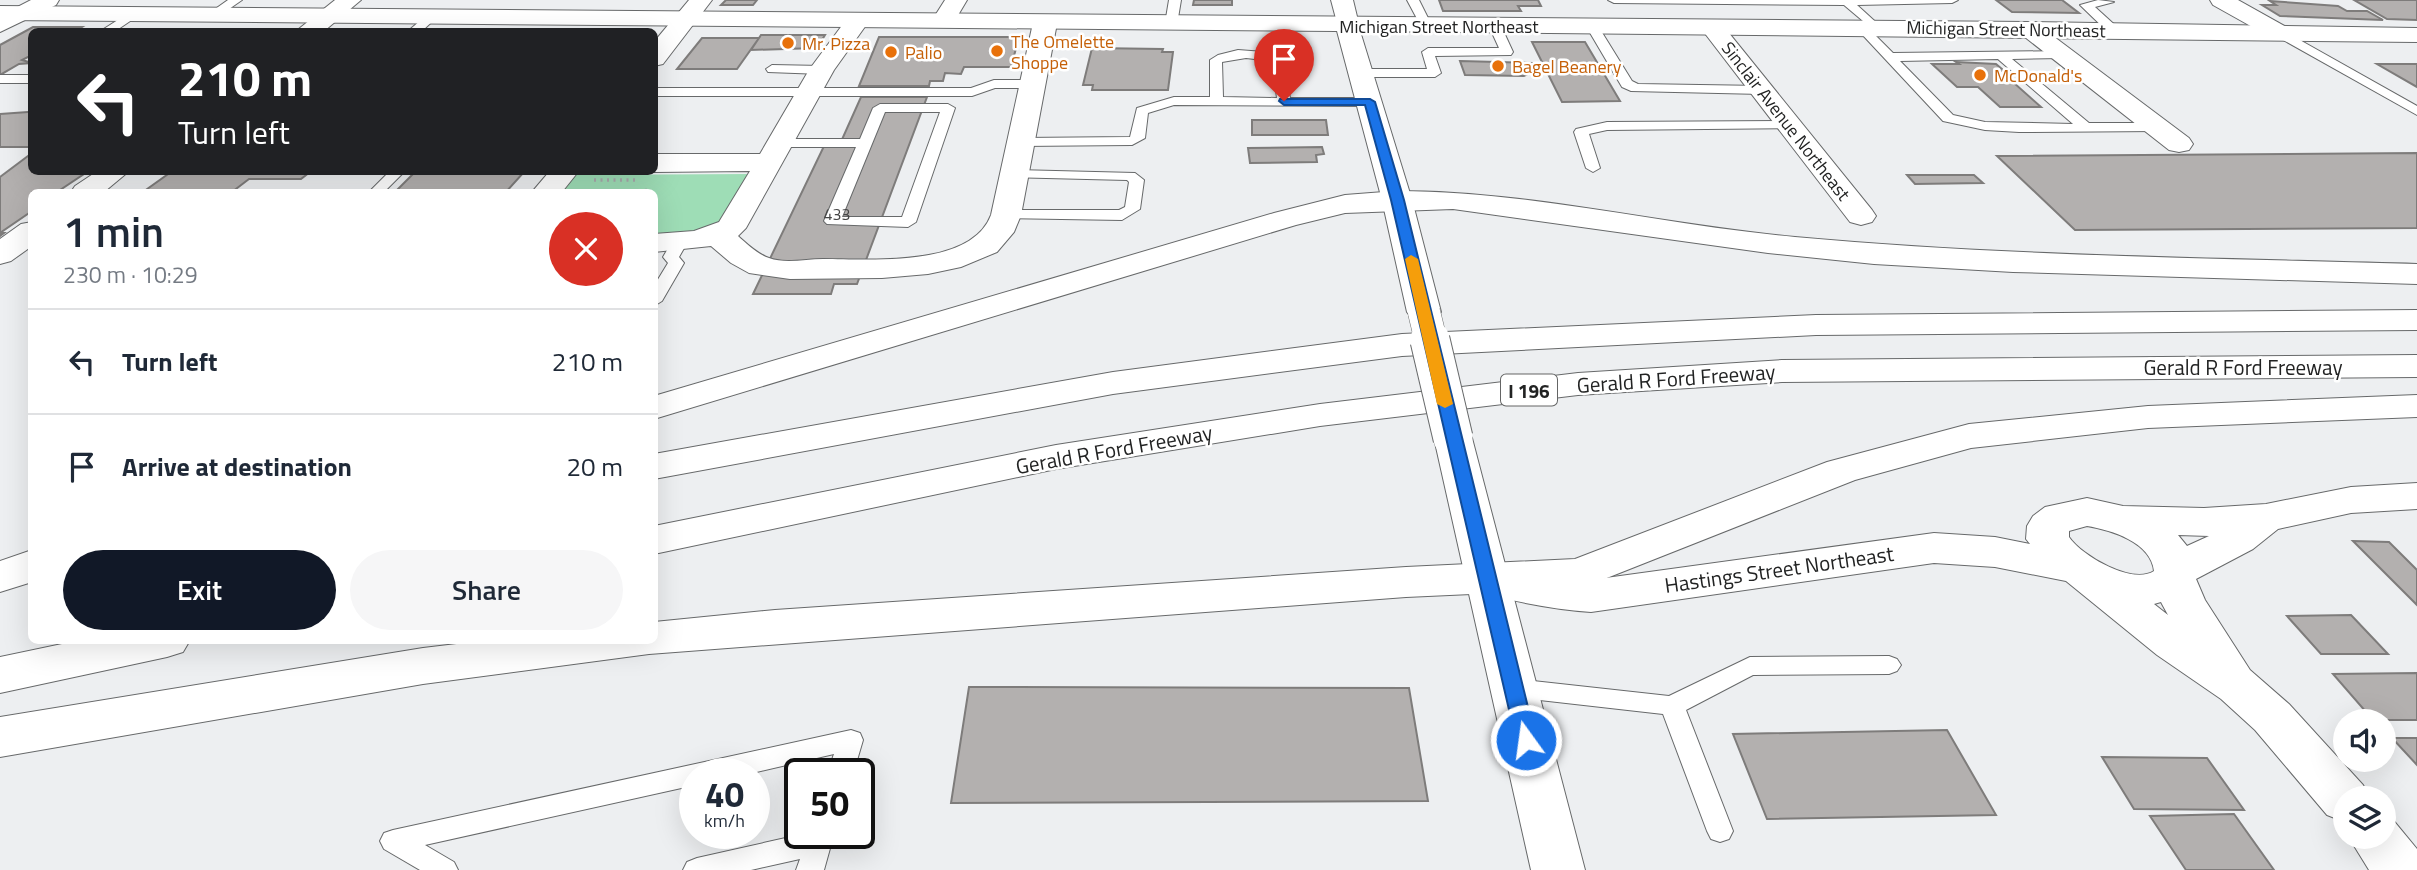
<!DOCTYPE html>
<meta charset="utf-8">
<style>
:root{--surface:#fff;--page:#f6f6f7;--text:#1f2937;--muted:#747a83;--line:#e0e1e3;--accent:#111827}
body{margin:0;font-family:"Titillium Web",sans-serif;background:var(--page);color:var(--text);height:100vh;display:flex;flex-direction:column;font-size:26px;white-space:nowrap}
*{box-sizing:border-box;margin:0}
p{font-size:23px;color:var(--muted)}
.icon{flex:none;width:38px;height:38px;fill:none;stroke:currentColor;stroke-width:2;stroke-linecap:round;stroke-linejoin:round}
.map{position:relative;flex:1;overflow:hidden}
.sheet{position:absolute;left:28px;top:189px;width:630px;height:455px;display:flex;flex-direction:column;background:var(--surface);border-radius:10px;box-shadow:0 7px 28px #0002}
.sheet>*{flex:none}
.guide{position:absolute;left:28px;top:28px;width:630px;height:147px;border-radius:10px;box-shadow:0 7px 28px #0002;background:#202124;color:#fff;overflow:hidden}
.tools{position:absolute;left:2333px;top:709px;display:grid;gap:14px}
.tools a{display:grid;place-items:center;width:63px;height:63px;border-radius:50%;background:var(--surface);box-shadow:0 7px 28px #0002;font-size:35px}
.speed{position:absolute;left:679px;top:758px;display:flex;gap:14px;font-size:35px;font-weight:700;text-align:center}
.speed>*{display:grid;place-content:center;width:91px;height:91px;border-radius:50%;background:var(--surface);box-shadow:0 7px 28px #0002;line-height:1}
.speed small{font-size:18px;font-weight:400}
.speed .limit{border:4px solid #111;border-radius:10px;background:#fff;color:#111}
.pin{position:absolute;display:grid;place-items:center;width:60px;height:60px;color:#fff;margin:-72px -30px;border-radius:50% 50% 50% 0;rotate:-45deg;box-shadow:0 0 7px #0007}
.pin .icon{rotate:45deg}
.me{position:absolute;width:77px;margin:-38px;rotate:346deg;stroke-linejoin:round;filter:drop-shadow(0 0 5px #0008)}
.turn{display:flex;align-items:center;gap:24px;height:147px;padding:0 35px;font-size:32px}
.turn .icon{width:91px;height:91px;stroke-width:2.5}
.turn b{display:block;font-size:49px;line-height:60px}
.round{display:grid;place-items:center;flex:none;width:74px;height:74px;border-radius:37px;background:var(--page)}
.head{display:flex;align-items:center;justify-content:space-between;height:119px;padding:0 35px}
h1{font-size:42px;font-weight:600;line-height:52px}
.action{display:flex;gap:14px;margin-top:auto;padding:14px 35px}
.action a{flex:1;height:80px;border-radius:42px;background:var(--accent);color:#fff;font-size:28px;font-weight:600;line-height:80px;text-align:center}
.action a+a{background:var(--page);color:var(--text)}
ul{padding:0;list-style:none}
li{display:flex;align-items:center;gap:21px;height:105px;padding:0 35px;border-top:2px solid var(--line)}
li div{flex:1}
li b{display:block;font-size:26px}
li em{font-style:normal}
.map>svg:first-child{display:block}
.green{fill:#9eddb6}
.building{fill:#b3b0af;stroke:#7e7c7b;stroke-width:2}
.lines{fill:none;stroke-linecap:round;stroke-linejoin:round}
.service-casing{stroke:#67696a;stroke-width:2}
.minor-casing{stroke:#67696a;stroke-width:2}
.tertiary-casing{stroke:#67696a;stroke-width:2}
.secondary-casing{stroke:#67696a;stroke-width:2}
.motorway-casing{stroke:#67696a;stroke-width:2}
.path{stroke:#a9aaac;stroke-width:3.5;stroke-dasharray:2 4.5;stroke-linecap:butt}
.service{fill:#fff;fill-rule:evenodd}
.minor{fill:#fff;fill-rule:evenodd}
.tertiary{fill:#fff;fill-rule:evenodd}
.secondary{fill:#fff;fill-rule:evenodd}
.motorway{fill:#fff;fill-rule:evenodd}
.secondary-bridge-far1-casing{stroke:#67696a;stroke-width:33;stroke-linecap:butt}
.secondary-bridge-casing{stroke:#67696a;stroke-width:41;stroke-linecap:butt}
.secondary-bridge-far1{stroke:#fff;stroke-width:32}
.secondary-bridge{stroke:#fff;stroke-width:39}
.route{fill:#1a73e8;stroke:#114b97;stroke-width:2}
.slow{fill:#f59e0b}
.food-dot{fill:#e8710a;stroke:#fff;stroke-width:2.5}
.labels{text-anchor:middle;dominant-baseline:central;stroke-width:5;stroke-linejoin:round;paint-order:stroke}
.far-number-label{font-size:16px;fill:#464646}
.far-street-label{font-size:18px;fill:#222323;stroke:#fff}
.far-food-label{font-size:18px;fill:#c56008;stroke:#fff;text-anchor:start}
.shield{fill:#fff;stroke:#646565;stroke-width:2}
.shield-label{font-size:19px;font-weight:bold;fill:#222323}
.street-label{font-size:21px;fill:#222323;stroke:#fff}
</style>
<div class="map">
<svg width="2417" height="870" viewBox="0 0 2417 870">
<rect width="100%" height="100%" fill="#edeff1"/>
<!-- green -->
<path class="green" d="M750,174L720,223L683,234H655L654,192H560L574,175Z"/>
<!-- building -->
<path class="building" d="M726,0H757L753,5H721Z
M1194,0H1232V5H1193Z
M1439,0H1538L1541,6H1518L1521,11H1443Z
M1996,0H2062L2079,13L2012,12Z
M2354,0H2417V20L2387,19Z
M2270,1L2338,6L2347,11H2367L2383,20L2280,16L2262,5H2276Z
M33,27H82L74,32H32V55L22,60L32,63L19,64L0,75V45Z
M347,29H409L406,32H344Z
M761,35H825L817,48L751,50Z
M879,37H1019L1011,67H964L961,74L945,73L943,81H930L929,86H859Z
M702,38H759L737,69H677Z
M1532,42H1585L1620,101L1562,102Z
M1092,48L1163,49L1162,52H1173L1168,90H1092L1093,85H1083Z
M1460,61L1532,63L1535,70L1524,76L1465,75Z
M1956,62L1996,64L2009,75H2005L2041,107H2000L1978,87H1957L1932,64H1959Z
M2377,64H2417V87Z
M861,97H927L857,284H834L831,294H753L825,144H840Z
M28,112H32V147H0V114Z
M1252,120H1326L1328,135H1252Z
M1322,147L1324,154L1316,155L1317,162L1250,163L1248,148Z
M32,153V172H87L57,192H32V211L0,233H4L0,236V177Z
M2417,153V228L2075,230L1997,156Z
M171,172H310L301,179H249L232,192H143Z
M415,172H524L506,192H395Z
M1907,175H1974L1983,183L1915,184Z
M2353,541L2389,542L2417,570V605Z
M2351,615L2388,654H2321L2287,616Z
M2417,673V720H2373L2333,674Z
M969,687L1409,688L1428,801L951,803Z
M1947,730L1996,815L1767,819L1733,734Z
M2392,738H2417V765Z
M2102,757L2207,758L2244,810L2134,809Z
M2234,814L2274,870H2186L2150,816Z"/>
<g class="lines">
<defs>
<path id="service" d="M228,0H242L219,16H211V12Z
M1169,0H1181L1177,24L1171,28L1165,24Z
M1407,0H1419L1432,26L1430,28H1422Z
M1608,0H1958L1952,3L1857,5L1880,26V30L1876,32L1844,5L1614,3Z
M2098,0L2114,2L2095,7L2117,27V33H2109L2080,5Z
M132,11L142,13L114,32H99Z
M428,14L438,16L421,32H407Z
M1495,22L1501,26L1513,52L1511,55L1435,56L1441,73L1435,77H1361L1355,73L1361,69H1427L1422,52L1428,48H1499L1489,26Z
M1592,22L1598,26L1632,81L1638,84L1762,86L1768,90L1762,94L1631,91L1622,87L1586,26Z
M1858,26H1866L1893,53L2066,51V57L2062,58L2012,59L2089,123H2157L2164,127L2157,131L2019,132L1985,130L1943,121L1858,30ZM1998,59L1999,60L2073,124L1985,122L1953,115L1900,61Z
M2280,29L2417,106V115L2276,36V30Z
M1238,50L1264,52L1282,56L1290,98H1370L1377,102L1370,106L1174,105L1148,113L1145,138L1132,145L1021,146L1014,142L1021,138L1130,137L1137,108L1174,97H1210V60L1218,55ZM1246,58L1272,61L1277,98L1223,97L1222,62Z
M772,65L822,66L828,70L822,74L768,72L766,69Z
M0,75H32V83H0Z
M994,80H1032L1038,84L1032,88H995L972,96H654V88H971Z
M880,104H948L955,108L916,222L908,227L827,224L824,221L856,147H780L773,143L780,139H860L873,108ZM885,112H940L902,217H842Z
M1789,121L1796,125L1794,128L1607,130L1589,134L1600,168L1593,172L1586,168L1574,132L1576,129L1607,122Z
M1014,170L1135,173L1144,180L1140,209L1122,220L1001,218L998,215L1006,210H1119L1125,207L1129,182L1127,180L1009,177L1007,174L1009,171Z
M389,172H404L384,192H369Z
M679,238L687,243L679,257L684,263L662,301L654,306V286L668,263L663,257L673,240Z
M1889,656L1897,659L1901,665L1897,671L1889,674L1753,675L1686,710L1733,831L1729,839L1720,842L1711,839L1707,831L1663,714L1514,697L1506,694L1502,688L1506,682L1514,679L1669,696L1750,657Z
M851,730L860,733L863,740L853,774H827L834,754L748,774H695V785L425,845L454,862L458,870H420L384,849L380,841L384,833L393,830Z
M808,833L834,834L824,870H796L800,859L751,870H683L687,862L697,858Z"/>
<path id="minor" d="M31,0H59L56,5L0,32V16Z
M335,0H361L323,32H295Z
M689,0H712L663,64L654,66V42Z
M945,0H967L951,27H935L931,22Z
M2210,0H2238L2288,28L2292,33L2288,38H2272L2213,5Z
M857,14L865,16L869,21L834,70L746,228L738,236C747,244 757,254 769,258C785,264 806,259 823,259C870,259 971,268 991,215L1033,23L1037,18H1053L1057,23L1021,215L1014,232L997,252L961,267L928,274L882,278L790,279L749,273L731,263L711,246L654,252V234L694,231L719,222L750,171L654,172V154H760L809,70L849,16Z
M1712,20L1720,22L1872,210L1876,216L1872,222L1861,225L1850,222L1700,27L1704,22Z
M2029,22L2037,24L2189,138L2193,144L2189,150L2179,152L2169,150L2021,34L2017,29L2021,24Z
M96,172H128L104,192H71L75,186Z
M549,172H578L562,192H532Z
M32,222V246L11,261L0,264V239L21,224Z"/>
<path id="tertiary" d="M1331,0H1353L1359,25L1355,30H1339Z
M2417,483V509L2351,513L2278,529L2253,549L2196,579L2205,600L2250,670L2289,704L2363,785L2370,798H2345V822L2327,815L2255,730L2221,699L2157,655L2066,581L1995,567L1934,563L1591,612C1550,609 1511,601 1472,590L1465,579L1472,568L1487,564L1547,577L1591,580L1934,533L1995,537L2030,544L2026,539L2027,526L2033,516L2045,507L2087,498L2123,506L2204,508L2266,504L2351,487ZM2087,526C2111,530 2151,542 2154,571C2132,585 2082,556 2069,537V531ZM2178,535L2209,536L2187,546ZM2161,602L2162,604L2168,615L2154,604Z
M2384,817L2393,820L2417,849V870H2369L2348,836H2384Z"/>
<path id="secondary" d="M0,6L2029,22L2417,28V42L1360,31L1412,200L1441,312L1436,319L1424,322L1412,319L1407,312L1382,200L1337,31L0,20Z
M1453,426L1467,430L1472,438L1585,870H1531L1434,438L1439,430Z"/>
<path id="motorway" d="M1397,191C1530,191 1662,225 1795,237C2002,256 2210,258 2417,264V284L2013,272L1874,264L1768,253L1453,209L1345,213L1296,225L654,419V396L1274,213L1345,195Z
M2417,310V330L1816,335L1402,356L1113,394L654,479V454L1113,372L1402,334L1816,315Z
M2417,355V377L1782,382L1578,395L1320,426L1056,469L654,554V526L1056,445L1320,404L1578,373L1782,360Z
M2417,395V417L2148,428L1971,448L1855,480L1579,589L1406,597L649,654L423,684L0,757V717L423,648L490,640H654V622L775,610L1406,567L1575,559L1827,462L1969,424L2148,406Z
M32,550V582L0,592V561Z
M81,640H190L183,652L167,657L0,693V657Z"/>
</defs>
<!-- service casing -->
<use href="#service" class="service-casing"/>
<!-- minor casing -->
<use href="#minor" class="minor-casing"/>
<!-- tertiary casing -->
<use href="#tertiary" class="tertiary-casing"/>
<!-- secondary casing -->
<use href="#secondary" class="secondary-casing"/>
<!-- motorway casing -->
<use href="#motorway" class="motorway-casing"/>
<!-- path -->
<path class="path" d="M594,180H638
M632,192L649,190"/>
<!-- service -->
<use href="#service" class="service"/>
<!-- minor -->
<use href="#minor" class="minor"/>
<!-- tertiary -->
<use href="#tertiary" class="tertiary"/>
<!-- secondary -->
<use href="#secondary" class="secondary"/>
<!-- motorway -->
<use href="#motorway" class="motorway"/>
<defs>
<path id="secondary-bridge-far1" d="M1424,312L1431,341"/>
<path id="secondary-bridge" d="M1430,340L1453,438"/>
</defs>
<!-- secondary-bridge-far1 casing -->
<use href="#secondary-bridge-far1" class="secondary-bridge-far1-casing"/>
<!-- secondary-bridge casing -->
<use href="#secondary-bridge" class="secondary-bridge-casing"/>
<!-- secondary-bridge-far1 -->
<use href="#secondary-bridge-far1" class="secondary-bridge-far1"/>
<!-- secondary-bridge -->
<use href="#secondary-bridge" class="secondary-bridge"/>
</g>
<!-- route -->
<path class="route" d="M1280,99H1370L1375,102L1404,200L1536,740L1533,746L1526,748L1519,746L1516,740L1391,200L1365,105H1284L1279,101Z"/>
<!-- slow -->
<path class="slow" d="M1411,255L1418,259L1453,404L1445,408L1437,404L1405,259Z"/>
<!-- markers -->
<g class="food-dot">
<circle cx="788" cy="43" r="7"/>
<circle cx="997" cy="51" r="7"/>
<circle cx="891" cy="52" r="7"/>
<circle cx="1498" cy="66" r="7"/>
<circle cx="1980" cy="75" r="7"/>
</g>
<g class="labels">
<!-- far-number labels -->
<g class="far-number-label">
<text x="837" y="214">433</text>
</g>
<!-- far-street labels -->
<g class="far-street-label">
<text x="1439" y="26">Michigan Street Northeast</text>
<text transform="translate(2006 29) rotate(1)">Michigan Street Northeast</text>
<text transform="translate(1786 121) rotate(52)">Sinclair Avenue Northeast</text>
</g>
<!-- far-food labels -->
<g class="far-food-label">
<text x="1011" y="41">The Omelette<tspan x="1011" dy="21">Shoppe</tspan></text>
<text x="802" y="43">Mr. Pizza</text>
<text x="905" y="52">Palio</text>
<text x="1512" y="66">Bagel Beanery</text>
<text x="1994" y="75">McDonald's</text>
</g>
<!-- shield labels -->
<rect class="shield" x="1501" y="374.5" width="56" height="31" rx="5"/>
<g class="shield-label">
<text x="1529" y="390">I 196</text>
</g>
<!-- street labels -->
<g class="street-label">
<text x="2243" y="367">Gerald R Ford Freeway</text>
<text transform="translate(1676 378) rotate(-4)">Gerald R Ford Freeway</text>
<text transform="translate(1114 449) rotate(-10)">Gerald R Ford Freeway</text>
<text transform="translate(1779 569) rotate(-8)">Hastings Street Northeast</text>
</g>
</g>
</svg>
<div class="tools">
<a><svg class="icon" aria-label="sound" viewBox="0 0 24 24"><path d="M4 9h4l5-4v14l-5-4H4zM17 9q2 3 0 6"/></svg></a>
<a><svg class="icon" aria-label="layers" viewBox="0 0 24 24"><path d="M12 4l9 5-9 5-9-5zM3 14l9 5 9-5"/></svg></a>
</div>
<div class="speed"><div>40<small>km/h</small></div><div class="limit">50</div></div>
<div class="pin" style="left:1284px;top:101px;background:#d93025"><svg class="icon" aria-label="arrive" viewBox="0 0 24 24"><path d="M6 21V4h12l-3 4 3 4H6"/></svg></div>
<svg class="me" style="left:1526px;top:740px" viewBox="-20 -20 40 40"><circle r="17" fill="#1a73e8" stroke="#fff" stroke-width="3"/><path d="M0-11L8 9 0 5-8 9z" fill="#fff"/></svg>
<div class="guide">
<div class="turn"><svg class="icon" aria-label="left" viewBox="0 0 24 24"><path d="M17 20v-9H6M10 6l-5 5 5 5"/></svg><div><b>210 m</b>Turn left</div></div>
</div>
<section class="sheet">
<div class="head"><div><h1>1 min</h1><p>230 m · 10:29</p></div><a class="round" style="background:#d93025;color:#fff"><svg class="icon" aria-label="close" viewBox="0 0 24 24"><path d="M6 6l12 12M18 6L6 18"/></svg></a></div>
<ul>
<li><svg class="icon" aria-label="left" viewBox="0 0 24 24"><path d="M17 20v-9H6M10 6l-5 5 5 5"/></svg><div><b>Turn left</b></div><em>210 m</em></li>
<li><svg class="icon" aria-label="arrive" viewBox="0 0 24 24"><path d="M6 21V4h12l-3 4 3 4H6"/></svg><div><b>Arrive at destination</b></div><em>20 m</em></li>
</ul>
<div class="action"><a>Exit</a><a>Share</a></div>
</section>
</div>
